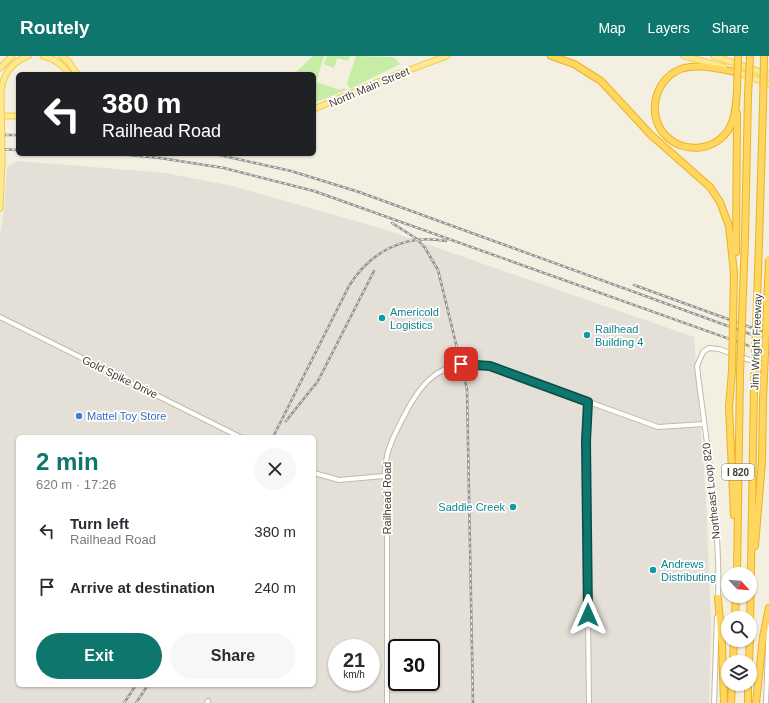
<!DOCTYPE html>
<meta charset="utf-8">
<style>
:root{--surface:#fff;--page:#f7f7f7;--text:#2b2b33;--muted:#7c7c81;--accent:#0f766e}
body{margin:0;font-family:Arial,sans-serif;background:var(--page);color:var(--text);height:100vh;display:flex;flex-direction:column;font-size:15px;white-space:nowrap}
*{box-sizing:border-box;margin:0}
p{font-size:13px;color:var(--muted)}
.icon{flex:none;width:22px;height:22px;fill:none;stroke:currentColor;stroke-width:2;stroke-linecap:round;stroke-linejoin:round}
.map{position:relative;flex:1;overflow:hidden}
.details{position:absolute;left:16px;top:379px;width:300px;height:252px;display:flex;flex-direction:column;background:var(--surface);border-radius:6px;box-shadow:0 1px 3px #0004}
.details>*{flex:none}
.guide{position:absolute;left:16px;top:16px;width:300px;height:84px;border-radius:6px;box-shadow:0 1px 3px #0004;background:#202124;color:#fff;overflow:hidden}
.needle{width:26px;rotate:116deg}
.buttons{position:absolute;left:721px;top:511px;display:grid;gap:8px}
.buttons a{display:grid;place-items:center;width:36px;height:36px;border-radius:50%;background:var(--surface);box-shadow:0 1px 3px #0004;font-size:20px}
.speed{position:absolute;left:328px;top:583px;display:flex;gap:8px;font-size:20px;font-weight:700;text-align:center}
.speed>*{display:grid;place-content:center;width:52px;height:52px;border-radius:50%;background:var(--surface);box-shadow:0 1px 3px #0004;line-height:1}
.speed small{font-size:10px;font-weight:400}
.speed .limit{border:2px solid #111;border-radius:6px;background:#fff;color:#111}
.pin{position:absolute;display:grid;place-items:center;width:34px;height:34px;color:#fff;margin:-17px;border-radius:8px;box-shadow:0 2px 6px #0006}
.me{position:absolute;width:44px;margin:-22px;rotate:0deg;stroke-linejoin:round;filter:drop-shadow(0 0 3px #0008)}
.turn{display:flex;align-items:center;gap:14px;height:84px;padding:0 20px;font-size:18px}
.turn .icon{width:52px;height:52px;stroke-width:2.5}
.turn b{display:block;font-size:28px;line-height:34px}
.round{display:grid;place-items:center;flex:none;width:42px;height:42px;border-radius:21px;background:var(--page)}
.head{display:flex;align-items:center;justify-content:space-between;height:68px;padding:0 20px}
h1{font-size:24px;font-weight:800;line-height:30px;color:var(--accent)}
.action{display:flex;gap:8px;margin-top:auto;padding:8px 20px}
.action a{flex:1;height:46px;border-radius:24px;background:var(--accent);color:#fff;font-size:16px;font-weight:800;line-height:46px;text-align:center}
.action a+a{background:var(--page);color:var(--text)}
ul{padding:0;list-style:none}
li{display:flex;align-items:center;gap:12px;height:56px;padding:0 20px}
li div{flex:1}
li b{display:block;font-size:15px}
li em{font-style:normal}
header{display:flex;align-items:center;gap:24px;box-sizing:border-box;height:56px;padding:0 20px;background:var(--accent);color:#fff}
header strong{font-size:19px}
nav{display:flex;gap:22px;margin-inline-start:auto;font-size:14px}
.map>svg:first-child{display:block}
.industrial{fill:#e4dfd7;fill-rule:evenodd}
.green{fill:#c6eca5}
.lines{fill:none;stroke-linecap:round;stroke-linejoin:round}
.minor-casing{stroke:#c1bba6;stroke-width:6}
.major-casing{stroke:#efcd52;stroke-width:7}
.highway-casing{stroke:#edb221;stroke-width:8}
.minor{stroke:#fff;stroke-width:4}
.major{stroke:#ffe88e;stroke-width:5}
.highway{stroke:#ffd760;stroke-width:6}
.rail-casing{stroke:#939393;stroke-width:2.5}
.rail{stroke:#fff;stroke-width:1;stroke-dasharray:3;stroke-linecap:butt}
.major-bridge-casing{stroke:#efcd52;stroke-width:7;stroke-linecap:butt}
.highway-bridge-casing{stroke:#edb221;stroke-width:8;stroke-linecap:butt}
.major-bridge{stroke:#ffe88e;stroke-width:5}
.highway-bridge{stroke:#ffd760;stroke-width:6}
.route-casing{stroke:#0a4d48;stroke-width:10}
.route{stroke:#0f766e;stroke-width:7}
.culture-dot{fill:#0f9aa8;stroke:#fff;stroke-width:1.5}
.shop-dot{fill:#3f7fe0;stroke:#fff;stroke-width:1.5}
.labels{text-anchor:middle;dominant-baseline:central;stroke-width:3.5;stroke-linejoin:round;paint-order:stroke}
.shield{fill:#fff;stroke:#7c7970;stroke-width:1}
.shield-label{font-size:10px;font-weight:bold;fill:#443f32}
.street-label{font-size:11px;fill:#443f32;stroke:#fff}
.culture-label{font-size:11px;fill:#0d838f;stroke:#fff;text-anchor:start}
.shop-label{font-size:11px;fill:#366cbe;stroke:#fff;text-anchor:start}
</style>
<header>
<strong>Routely</strong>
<nav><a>Map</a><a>Layers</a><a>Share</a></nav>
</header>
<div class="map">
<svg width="769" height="647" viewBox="0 0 769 647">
<rect width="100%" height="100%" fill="#f3efe1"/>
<!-- industrial -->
<path class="industrial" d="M19,105L165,117L232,130L380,172L694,281L706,443L711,569L709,647H0V178L4,155L7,111ZM18,381H314V629H18ZM337,592H371V626H337ZM397,592H431V626H397Z"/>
<!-- green -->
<path class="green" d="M313,0H324L316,26L340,34L345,32L346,34L314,47V18H294Z
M327,0H350L348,5L337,2L334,12L324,8Z
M356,0L391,1L395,2L400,8L350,33L347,28Z"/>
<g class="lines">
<defs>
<path id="minor" d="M0,261L240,381
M588,346L586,385L589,647
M314,417L339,424L384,420
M718,545C721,467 706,387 697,310L703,296L709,292L719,293L769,311
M207,647L208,645
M387,647V452C385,434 383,417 387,400C390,386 397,373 404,360C424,320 444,303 490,310L658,371L704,368
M714,647L717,561
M766,647L769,563"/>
<path id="major" d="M43,0C55,3 62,8 69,18
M62,0L68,5L77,18
M684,0L724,11
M714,0L769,19
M0,12L12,0
M735,15L769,28
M1,36C3,18 11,7 28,0
M314,53L390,21L447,0
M0,60H18
M0,152L2,107"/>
<path id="highway" d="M551,0L574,8L601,25L651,79L710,131L720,146L729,170L734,217
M736,16C719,13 701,8 684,12C656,20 645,57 665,79C684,99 717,95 730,71C736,60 736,47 737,35
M745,182L748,39
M759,188L763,50
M736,196L737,57
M732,315L729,351L734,459
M755,490L762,406L763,344
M737,518L740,318
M718,542L722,588L724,647
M735,562L736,540
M750,572L754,332
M733,606L734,584
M749,606L750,584
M731,647L732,628
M748,647V628
M756,647L763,581L769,552"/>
</defs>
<!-- minor casing -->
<use href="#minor" class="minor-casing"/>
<!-- major casing -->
<use href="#major" class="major-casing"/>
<!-- highway casing -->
<use href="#highway" class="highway-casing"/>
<!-- minor -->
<use href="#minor" class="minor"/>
<!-- major -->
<use href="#major" class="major"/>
<!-- highway -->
<use href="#highway" class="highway"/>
<defs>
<path id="rail" d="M0,79H18
M0,93L18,94
M119,98L160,102L224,112L314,135L769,297
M215,98L291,115L359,136L769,285
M392,167L417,183L425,192L438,214L467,333L473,647
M634,229L769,278
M286,365L318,325L374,215
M273,381L349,230C370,196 405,177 446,185
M124,647L136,629
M136,647L148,629"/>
</defs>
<!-- rail casing -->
<use href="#rail" class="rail-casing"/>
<!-- rail -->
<use href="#rail" class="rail"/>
<defs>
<path id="major-bridge" d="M1,36L2,107"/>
<path id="highway-bridge" d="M737,35L738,0
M748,39L750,0
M763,50L764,0
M732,315L734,217
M740,318L745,182
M754,332L759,188
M763,344L769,203"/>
</defs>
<!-- major-bridge casing -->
<use href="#major-bridge" class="major-bridge-casing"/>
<!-- highway-bridge casing -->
<use href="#highway-bridge" class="highway-bridge-casing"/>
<!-- major-bridge -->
<use href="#major-bridge" class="major-bridge"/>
<!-- highway-bridge -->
<use href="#highway-bridge" class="highway-bridge"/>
</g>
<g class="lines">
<defs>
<path id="route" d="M461,308L490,310L588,346L586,385L588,559"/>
</defs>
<!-- route casing -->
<use href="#route" class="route-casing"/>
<!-- route -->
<use href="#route" class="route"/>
</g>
<!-- markers -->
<g class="culture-dot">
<circle cx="382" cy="262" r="4"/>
<circle cx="587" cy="279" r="4"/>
<circle cx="513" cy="451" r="4"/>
<circle cx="653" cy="514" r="4"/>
</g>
<circle class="shop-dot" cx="79" cy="360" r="4"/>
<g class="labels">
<!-- shield labels -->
<rect class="shield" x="722" y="408" width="32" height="16" rx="3"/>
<g class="shield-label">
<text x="738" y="416">I 820</text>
</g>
<!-- street labels -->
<g class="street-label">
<text transform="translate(369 31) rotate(-23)">North Main Street</text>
<text transform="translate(756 286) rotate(-88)">Jim Wright Freeway</text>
<text transform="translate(120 321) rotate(26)">Gold Spike Drive</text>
<text transform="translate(711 435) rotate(-96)">Northeast Loop 820</text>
<text transform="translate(387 442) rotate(-90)">Railhead Road</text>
</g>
<!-- culture labels -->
<g class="culture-label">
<text x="390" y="256">Americold<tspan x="390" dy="13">Logistics</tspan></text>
<text x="595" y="273">Railhead<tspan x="595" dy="13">Building 4</tspan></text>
<text x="505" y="451" text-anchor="end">Saddle Creek</text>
<text x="661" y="508">Andrews<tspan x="661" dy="13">Distributing</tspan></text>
</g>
<!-- shop labels -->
<g class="shop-label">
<text x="87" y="360">Mattel Toy Store</text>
</g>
</g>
</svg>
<div class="buttons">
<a><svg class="needle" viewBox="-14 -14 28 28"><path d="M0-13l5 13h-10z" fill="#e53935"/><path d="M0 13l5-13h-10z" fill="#7c7c81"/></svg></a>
<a><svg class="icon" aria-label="search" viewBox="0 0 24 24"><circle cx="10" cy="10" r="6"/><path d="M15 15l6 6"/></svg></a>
<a><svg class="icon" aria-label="layers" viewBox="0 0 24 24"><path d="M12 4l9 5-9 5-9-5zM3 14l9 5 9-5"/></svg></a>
</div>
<div class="speed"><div>21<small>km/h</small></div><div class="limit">30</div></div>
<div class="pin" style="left:461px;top:308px;background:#d93025"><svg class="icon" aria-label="arrive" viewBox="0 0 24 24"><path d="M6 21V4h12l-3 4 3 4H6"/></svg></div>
<svg class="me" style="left:588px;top:559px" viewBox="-20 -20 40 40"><path d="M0-17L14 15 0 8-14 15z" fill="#0f766e" stroke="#fff" stroke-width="4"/></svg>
<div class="guide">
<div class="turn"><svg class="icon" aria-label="left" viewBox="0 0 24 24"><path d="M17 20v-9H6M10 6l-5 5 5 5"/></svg><div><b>380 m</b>Railhead Road</div></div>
</div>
<section class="details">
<div class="head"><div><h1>2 min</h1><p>620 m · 17:26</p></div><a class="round"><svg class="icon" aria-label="close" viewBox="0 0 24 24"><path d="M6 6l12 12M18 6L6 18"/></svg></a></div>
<ul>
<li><svg class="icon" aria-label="left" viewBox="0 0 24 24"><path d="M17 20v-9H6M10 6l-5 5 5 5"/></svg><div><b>Turn left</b><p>Railhead Road</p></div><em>380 m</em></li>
<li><svg class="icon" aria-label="arrive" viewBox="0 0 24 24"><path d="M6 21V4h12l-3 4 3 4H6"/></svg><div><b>Arrive at destination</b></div><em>240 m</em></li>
</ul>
<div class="action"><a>Exit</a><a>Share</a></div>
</section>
</div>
